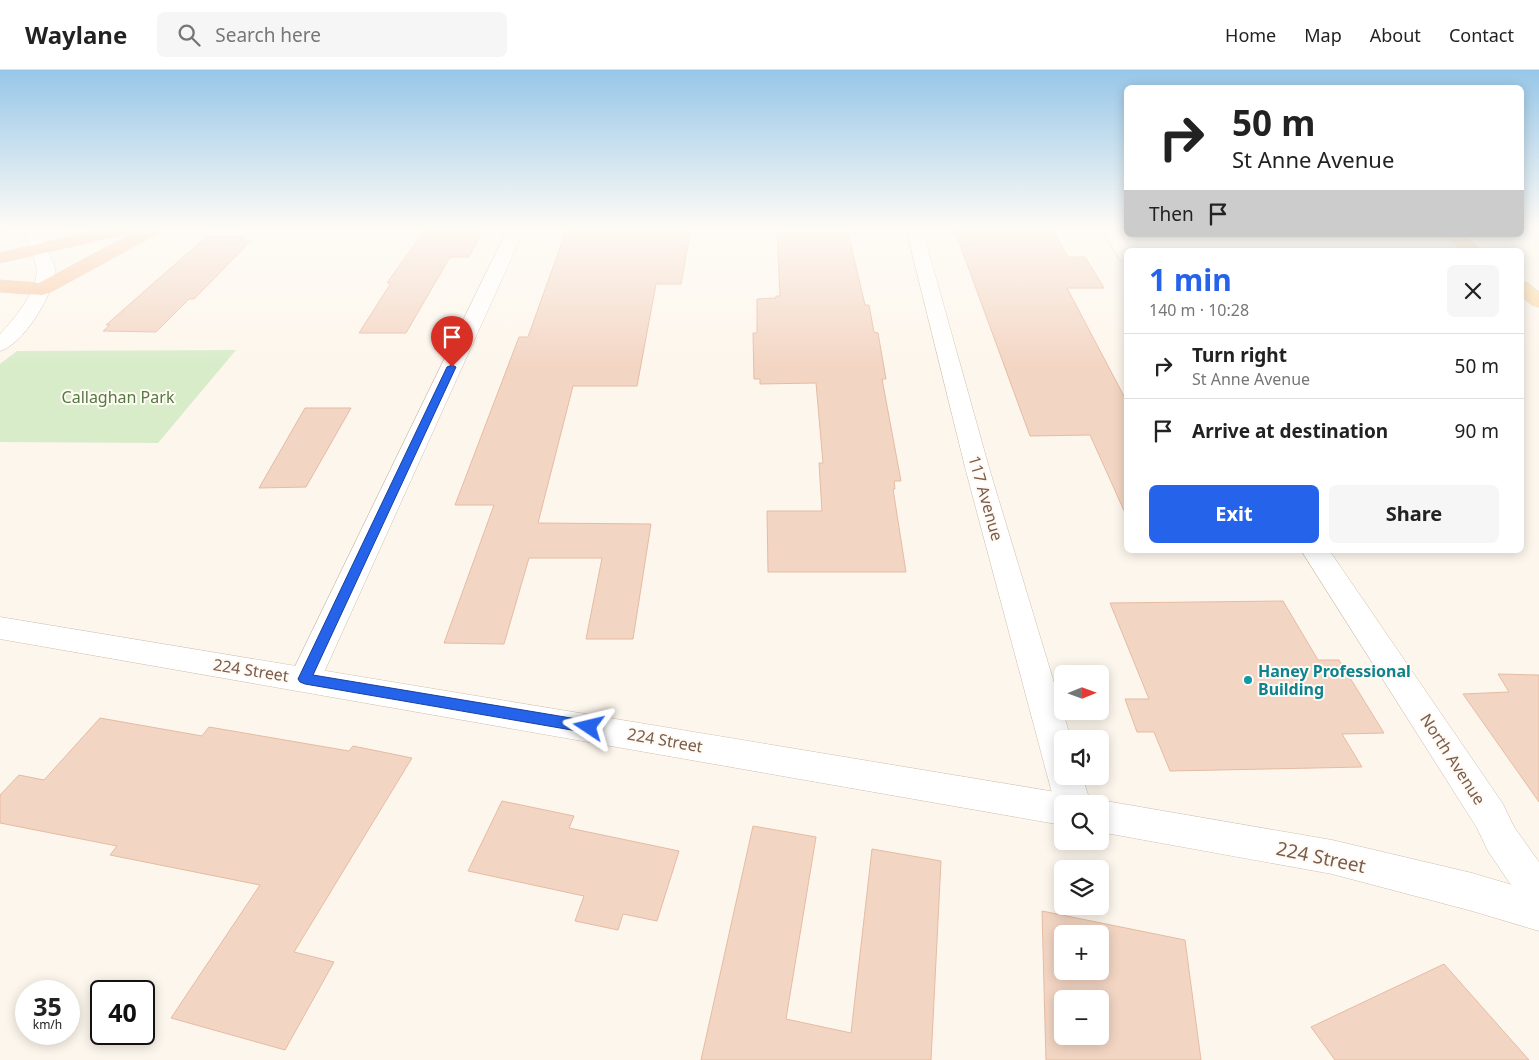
<!DOCTYPE html>
<meta charset="utf-8">
<style>
:root{--surface:#fff;--page:#f6f6f6;--text:#222;--muted:#767676;--line:#e0e0e0;--accent:#2563eb}
body{margin:0;font-family:"Noto Sans",sans-serif;background:var(--page);color:var(--text);height:100vh;display:flex;flex-direction:column;font-size:19px;white-space:nowrap}
*{box-sizing:border-box;margin:0}
p{font-size:16px;color:var(--muted)}
.icon{flex:none;width:28px;height:28px;fill:none;stroke:currentColor;stroke-width:2;stroke-linecap:round;stroke-linejoin:round}
.map{position:relative;flex:1;overflow:hidden}
.drawer{position:absolute;left:1124px;top:178px;width:400px;height:305px;display:flex;flex-direction:column;background:var(--surface);border-radius:8px;box-shadow:0 2px 12px #0003}
.drawer>*{flex:none}
.banner{position:absolute;left:1124px;top:15px;width:400px;height:152px;border-radius:8px;box-shadow:0 2px 12px #0003;background:#fff;color:var(--text);overflow:hidden}
.needle{width:32px;rotate:89deg}
.controls{position:absolute;left:1054px;top:595px;display:grid;gap:10px}
.controls a{display:grid;place-items:center;width:55px;height:55px;border-radius:8px;background:var(--surface);box-shadow:0 2px 12px #0003;font-size:25px}
.speed{position:absolute;left:15px;top:910px;display:flex;gap:10px;font-size:25px;font-weight:700;text-align:center}
.speed>*{display:grid;place-content:center;width:65px;height:65px;border-radius:50%;background:var(--surface);box-shadow:0 2px 12px #0003;line-height:1}
.speed small{font-size:12px;font-weight:400}
.speed .limit{border:2px solid #111;border-radius:8px;background:#fff;color:#111}
.pin{position:absolute;display:grid;place-items:center;width:42px;height:42px;color:#fff;margin:-51px -21px;border-radius:50% 50% 50% 0;rotate:-45deg;box-shadow:0 0 5px #0007}
.pin .icon{rotate:45deg}
.me{position:absolute;width:55px;margin:-28px;rotate:280deg;stroke-linejoin:round;filter:drop-shadow(0 0 4px #0008)}
.turn{display:flex;align-items:center;gap:18px;height:105px;padding:0 25px;font-size:22px}
.turn .icon{width:65px;height:65px;stroke-width:2.5}
.turn b{display:block;font-size:35px;line-height:42px}
.then{display:flex;align-items:center;height:48px;padding:0 25px;background:#0003;gap:10px;font-size:19px}
.round{display:grid;place-items:center;flex:none;width:52px;height:52px;border-radius:8px;background:var(--page)}
.head{display:flex;align-items:center;justify-content:space-between;height:85px;padding:0 25px}
h1{font-size:30px;font-weight:700;line-height:38px;color:var(--accent)}
.action{display:flex;gap:10px;margin-top:auto;padding:10px 25px}
.action a{flex:1;height:58px;border-radius:8px;background:var(--accent);color:#fff;font-size:20px;font-weight:700;line-height:58px;text-align:center}
.action a+a{background:var(--page);color:var(--text)}
ul{padding:0;list-style:none}
li{display:flex;align-items:center;gap:15px;height:65px;padding:0 25px;border-top:1px solid var(--line)}
li div{flex:1}
li b{display:block;font-size:19px}
li em{font-style:normal}
header{display:flex;align-items:center;gap:30px;box-sizing:border-box;height:70px;padding:0 25px;background:var(--surface);border-bottom:1px solid var(--line)}
header strong{font-size:24px}
nav{display:flex;gap:28px;margin-inline-start:auto;font-size:18px}
.search{width:350px;height:45px;background:var(--page);display:flex;align-items:center;gap:12px;box-sizing:border-box;padding:0 18px;border-radius:8px;color:var(--muted);font-size:19px}
.map>svg:first-child{display:block}
.green{fill:#d8ecc9}
.building{fill:#f3d5c3;stroke:#e6bba3;fill-rule:evenodd}
.lines{fill:none;stroke-linecap:round;stroke-linejoin:round}
.minor-casing{stroke:#d1beb0;stroke-width:1}
.tertiary-casing{stroke:#d1beb0;stroke-width:1}
.primary-casing{stroke:#dad1cd;stroke-width:1}
.trunk-casing{stroke:#dad1cd;stroke-width:1}
.minor{fill:#fff;fill-rule:evenodd}
.tertiary{fill:#fff;fill-rule:evenodd}
.primary{fill:#fbd9a5;fill-rule:evenodd}
.trunk{fill:#f9c8a4;fill-rule:evenodd}
.route{fill:#2563eb;stroke:#184099}
.culture-dot{fill:#0f9aa8;stroke:#fffaf3;stroke-width:2}
.labels{text-anchor:middle;dominant-baseline:central;stroke-width:4;stroke-linejoin:round;paint-order:stroke}
.park-label{font-size:16px;fill:#537a41;stroke:#fffaf3}
.street-label{font-size:16px;fill:#7a5c4d;stroke:#fffaf3}
.culture-label{font-size:16px;font-weight:bold;fill:#0d838f;stroke:#fffaf3;text-anchor:start}
.near-street-label{font-size:19px;fill:#7a5c4d;stroke:#fffaf3}
</style>
<header>
<strong>Waylane</strong>
<div class="search"><svg class="icon" aria-label="search" viewBox="0 0 24 24"><circle cx="10" cy="10" r="6"/><path d="M15 15l6 6"/></svg>Search here</div>
<nav><a>Home</a><a>Map</a><a>About</a><a>Contact</a></nav>
</header>
<div class="map">
<svg width="1539" height="990" viewBox="0 0 1539 990">
<rect width="100%" height="100%" fill="#fdf6ec"/>
<!-- green -->
<path class="green" d="M236,280L158,373L0,372V294L17,281Z"/>
<!-- building -->
<path class="building" d="M426,158H484L469,187H450L406,263H359L391,213H387Z
M567,158H691L681,214H656L637,316H573L538,453L651,454L633,569H586L602,488H529L504,574L444,573L494,435H455L519,267H528Z
M955,161H1053L1068,187H1085L1104,218H1067L1126,330V445L1090,365L1030,366Z
M777,162H848L865,235H869L874,262L878,263L886,309H882L901,411H894L895,419H893L906,502H768L767,441H822L819,393H823L816,313L760,314V309H754L753,263H757V229L776,228V226H780Z
M206,167H245L243,170H252L194,229H189L156,262L103,261L110,255H106Z
M305,338H351L306,417L259,418Z
M1283,531L1318,590H1339L1384,663L1342,664L1362,697L1170,701L1154,662H1137L1125,629H1149L1110,533Z
M1498,604L1539,605V732L1463,624L1509,622Z
M100,648L202,666L209,657L349,681L353,676L412,688L294,882L334,892L285,980L171,948L260,815L110,785L117,776L0,753V725L19,705L44,710Z
M502,731L574,746L569,758L679,781L657,851L623,844L618,860L575,851L584,826L468,801Z
M753,756L816,767L786,949L851,963L872,779L941,791L931,990H701Z
M1042,841L1185,870L1201,990H1046ZM1062,864H1100V901H1062ZM1062,929H1100V966H1062Z
M1444,894L1529,990H1335L1311,957Z"/>
<g class="lines">
<defs>
<path id="minor" d="M508,158H525L321,609L316,618L305,621L294,618L289,609Z
M906,158H922L990,401L1071,669H1062V706H1082L1091,734H1062V746L1055,734L1045,697L966,401Z
M1101,158H1118L1131,180H1126V191L1120,190Z
M1301,480H1329L1503,734L1514,757L1539,792V843L1526,837L1488,781L1477,758Z"/>
<path id="tertiary" d="M25,158H41C43,165 44,171 46,178C48,184 55,192 55,199C55,223 23,275 0,281V264C14,250 41,217 36,196C33,183 28,171 25,158Z
M0,547L1062,723L1074,728L1077,734H1062V755L0,569Z
M1100,730L1332,770L1472,803L1539,823V861L1472,841L1332,804L1100,762V734H1089Z"/>
<path id="primary" d="M1445,165H1464L1481,180H1461Z
M1521,211L1528,213L1539,222V237L1532,235L1521,226Z"/>
<path id="trunk" d="M0,158H10L8,162L0,164Z
M106,158H137L135,162L0,193V183Z
M142,158H163L161,162L49,223L42,225L0,222V210L39,213Z"/>
</defs>
<!-- minor casing -->
<use href="#minor" class="minor-casing"/>
<!-- tertiary casing -->
<use href="#tertiary" class="tertiary-casing"/>
<!-- primary casing -->
<use href="#primary" class="primary-casing"/>
<!-- trunk casing -->
<use href="#trunk" class="trunk-casing"/>
<!-- minor -->
<use href="#minor" class="minor"/>
<!-- tertiary -->
<use href="#tertiary" class="tertiary"/>
<!-- primary -->
<use href="#primary" class="primary"/>
<!-- trunk -->
<use href="#trunk" class="trunk"/>
</g>
<!-- sky -->
<linearGradient id="sky" x2="0" y2="1"><stop stop-color="#97c7e8"/><stop offset="0.53" stop-color="#fefbf6"/><stop offset="1" stop-color="#fefbf6" stop-opacity="0"/></linearGradient>
<rect width="1539" height="297" fill="url(#sky)"/>
<!-- route -->
<path class="route" d="M452,295L456,297L313,605L589,651L594,653L596,657L594,661L589,663L305,614L300,612L298,609L447,297Z"/>
<!-- markers -->
<circle class="culture-dot" cx="1248" cy="610" r="5"/>
<g class="labels">
<!-- park labels -->
<g class="park-label">
<text x="118" y="327">Callaghan Park</text>
</g>
<!-- street labels -->
<g class="street-label">
<text transform="translate(986 428) rotate(74)">117 Avenue</text>
<text transform="translate(251 600) rotate(9)">224 Street</text>
<text transform="translate(665 670) rotate(10)">224 Street</text>
<text transform="translate(1453 689) rotate(57)">North Avenue</text>
</g>
<!-- culture labels -->
<g class="culture-label">
<text x="1258" y="601">Haney Professional<tspan x="1258" dy="18">Building</tspan></text>
</g>
<!-- near-street labels -->
<g class="near-street-label">
<text transform="translate(1321 787) rotate(12)">224 Street</text>
</g>
</g>
</svg>
<div class="controls">
<a><svg class="needle" viewBox="-14 -14 28 28"><path d="M0-13l5 13h-10z" fill="#e53935"/><path d="M0 13l5-13h-10z" fill="#767676"/></svg></a>
<a><svg class="icon" aria-label="sound" viewBox="0 0 24 24"><path d="M4 9h4l5-4v14l-5-4H4zM17 9q2 3 0 6"/></svg></a>
<a><svg class="icon" aria-label="search" viewBox="0 0 24 24"><circle cx="10" cy="10" r="6"/><path d="M15 15l6 6"/></svg></a>
<a><svg class="icon" aria-label="layers" viewBox="0 0 24 24"><path d="M12 4l9 5-9 5-9-5zM3 14l9 5 9-5"/></svg></a>
<a>+</a>
<a>−</a>
</div>
<div class="speed"><div>35<small>km/h</small></div><div class="limit">40</div></div>
<div class="pin" style="left:452px;top:297px;background:#d93025"><svg class="icon" aria-label="arrive" viewBox="0 0 24 24"><path d="M6 21V4h12l-3 4 3 4H6"/></svg></div>
<svg class="me" style="left:589px;top:657px" viewBox="-20 -20 40 40"><path d="M0-17L14 15 0 8-14 15z" fill="#2563eb" stroke="#fff" stroke-width="4"/></svg>
<div class="banner">
<div class="turn"><svg class="icon" aria-label="right" viewBox="0 0 24 24"><path d="M7 20v-9h11M14 6l5 5-5 5"/></svg><div><b>50 m</b>St Anne Avenue</div></div>
<div class="then">Then<svg class="icon" aria-label="arrive" viewBox="0 0 24 24"><path d="M6 21V4h12l-3 4 3 4H6"/></svg></div>
</div>
<section class="drawer">
<div class="head"><div><h1>1 min</h1><p>140 m · 10:28</p></div><a class="round"><svg class="icon" aria-label="close" viewBox="0 0 24 24"><path d="M6 6l12 12M18 6L6 18"/></svg></a></div>
<ul>
<li><svg class="icon" aria-label="right" viewBox="0 0 24 24"><path d="M7 20v-9h11M14 6l5 5-5 5"/></svg><div><b>Turn right</b><p>St Anne Avenue</p></div><em>50 m</em></li>
<li><svg class="icon" aria-label="arrive" viewBox="0 0 24 24"><path d="M6 21V4h12l-3 4 3 4H6"/></svg><div><b>Arrive at destination</b></div><em>90 m</em></li>
</ul>
<div class="action"><a>Exit</a><a>Share</a></div>
</section>
</div>
